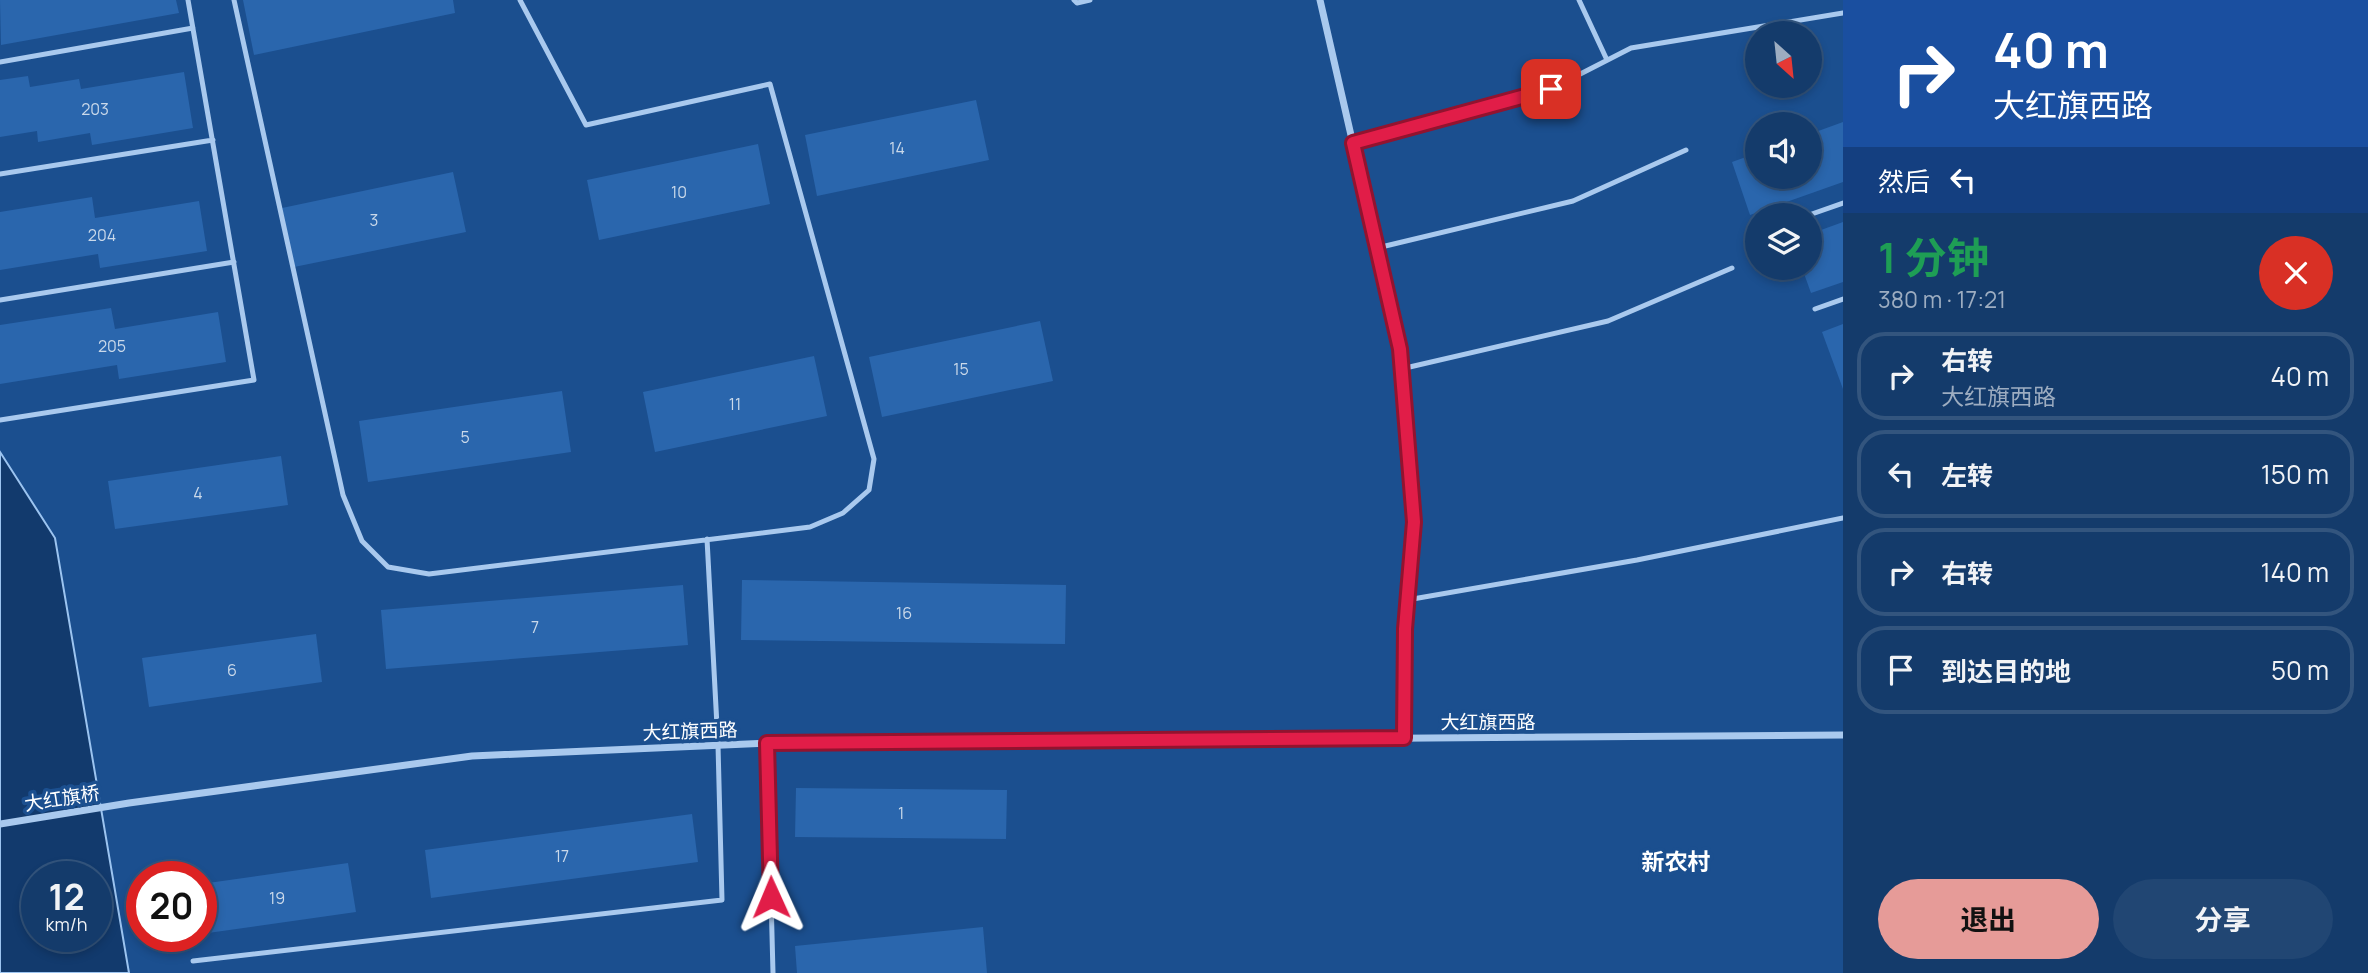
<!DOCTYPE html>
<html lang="zh">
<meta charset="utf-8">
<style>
:root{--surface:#143b6b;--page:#214673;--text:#f1f3f6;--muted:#9dadc1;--line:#33557e;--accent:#e69b98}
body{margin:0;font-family:Manrope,"Noto Sans SC",sans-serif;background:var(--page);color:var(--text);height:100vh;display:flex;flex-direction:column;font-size:26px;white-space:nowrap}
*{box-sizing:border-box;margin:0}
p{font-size:23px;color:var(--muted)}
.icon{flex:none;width:38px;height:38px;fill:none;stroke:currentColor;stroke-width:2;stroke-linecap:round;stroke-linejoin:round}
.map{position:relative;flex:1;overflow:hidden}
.panel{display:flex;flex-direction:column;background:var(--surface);width:525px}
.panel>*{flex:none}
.top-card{background:#1a4fa0;color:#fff;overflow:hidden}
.needle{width:46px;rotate:153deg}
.buttons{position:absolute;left:1745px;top:21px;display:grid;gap:14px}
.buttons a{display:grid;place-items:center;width:77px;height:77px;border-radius:50%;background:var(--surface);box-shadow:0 4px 10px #0003,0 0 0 2px var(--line);font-size:35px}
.speed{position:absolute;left:21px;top:861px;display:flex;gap:14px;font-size:35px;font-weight:700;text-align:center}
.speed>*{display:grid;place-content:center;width:91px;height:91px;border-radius:50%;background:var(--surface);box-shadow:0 4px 10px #0003,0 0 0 2px var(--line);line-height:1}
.speed small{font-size:18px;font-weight:400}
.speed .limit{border:10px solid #d22;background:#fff;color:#111}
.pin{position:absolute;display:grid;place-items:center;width:60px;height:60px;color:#fff;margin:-30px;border-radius:14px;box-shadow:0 4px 10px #0006}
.me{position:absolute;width:77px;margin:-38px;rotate:359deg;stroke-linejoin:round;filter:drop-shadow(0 0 5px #0008)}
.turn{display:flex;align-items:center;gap:24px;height:147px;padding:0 35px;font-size:32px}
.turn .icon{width:91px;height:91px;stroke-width:2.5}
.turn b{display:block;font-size:49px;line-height:60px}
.then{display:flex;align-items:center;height:66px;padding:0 35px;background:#0003;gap:14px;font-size:26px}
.round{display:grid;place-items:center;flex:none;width:74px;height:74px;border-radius:37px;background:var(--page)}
.overview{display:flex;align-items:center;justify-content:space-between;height:119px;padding:0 35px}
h1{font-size:42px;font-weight:700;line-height:52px;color:#1e9e55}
.action{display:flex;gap:14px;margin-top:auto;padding:14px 35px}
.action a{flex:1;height:80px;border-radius:42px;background:var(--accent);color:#111;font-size:28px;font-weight:700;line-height:80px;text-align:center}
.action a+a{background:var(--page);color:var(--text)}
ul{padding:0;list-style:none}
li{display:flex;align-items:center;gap:21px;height:88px;margin:0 14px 10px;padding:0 21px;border:4px solid var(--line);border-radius:28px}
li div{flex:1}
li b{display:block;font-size:26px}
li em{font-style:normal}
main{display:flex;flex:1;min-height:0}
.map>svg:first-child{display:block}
.water{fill:#123a6d;stroke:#9cc4f0;stroke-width:2;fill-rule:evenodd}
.building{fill:#2a66ad}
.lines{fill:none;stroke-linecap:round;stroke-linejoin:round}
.service{stroke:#a9c9ee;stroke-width:5}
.minor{stroke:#a9c9ee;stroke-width:7}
.route-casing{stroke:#92132f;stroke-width:18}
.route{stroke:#e11d48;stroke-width:12}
.labels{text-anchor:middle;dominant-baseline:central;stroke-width:7;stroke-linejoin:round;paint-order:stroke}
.number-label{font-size:16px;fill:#cad9ea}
.street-label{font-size:19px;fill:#fff;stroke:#1b4f8f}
.quarter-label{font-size:23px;font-weight:bold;fill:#fff;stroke:#1b4f8f}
</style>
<main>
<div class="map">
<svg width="1843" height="973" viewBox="0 0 1843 973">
<rect width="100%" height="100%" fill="#1b4f8f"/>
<!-- water -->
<path class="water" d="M0,452L55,538L129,973H0ZM37,877H96V936H37Z"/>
<!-- building -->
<path class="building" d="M0,0H176L179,13L1,45Z
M243,0H453L455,13L254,55Z
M184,72L193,128L92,145L90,133L38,142L37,131L0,137V80L28,76L30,87L79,79L81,89Z
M976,100L989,160L817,196L805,135Z
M1843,122V182L1750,215L1732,162L1757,153V177H1810V134Z
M758,144L770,204L599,240L587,180Z
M453,172L466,232L294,267L282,208Z
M92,197L95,218L199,201L207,251L100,268L98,254L0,270V212Z
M1843,222V282L1811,293L1802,268H1810V234Z
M111,308L115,329L218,312L226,362L119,379L117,365L0,384V325Z
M1040,321L1053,381L882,417L869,357Z
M1843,324V389L1822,332Z
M814,356L827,416L655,452L643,392Z
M562,391L571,452L368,482L359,421Z
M281,456L288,505L115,529L108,481Z
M742,580L1066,585L1065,644L741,640Z
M683,585L688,645L386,669L381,610Z
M316,634L322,682L149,707L142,658Z
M796,788L1007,790L1006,839L795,837Z
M692,814L698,862L431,898L425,850Z
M348,863L356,912L201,934V884Z
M983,927L987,973H797L795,946Z"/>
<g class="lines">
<!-- service -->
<path class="service" d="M234,0L343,495L362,541L388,567L429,574L810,527L843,513L869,490L874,459L770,84L586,125L520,0
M1074,0L1077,3L1090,0
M1579,0L1607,60
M0,62L193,28
M1353,143L1551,89L1631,48L1843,13
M0,174L213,140
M1809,215L1843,203
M1377,248L1573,201L1686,150
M0,300L234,262
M1815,309L1843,299
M1401,369L1608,321L1732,268
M0,420L254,380L188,0
M1407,600L1637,560L1843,518
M767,743L773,973
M193,961L722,900L718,745L707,539"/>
<!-- minor -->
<path class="minor" d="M1320,0L1400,349L1414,522L1405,629L1404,738
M0,824L129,803L472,756L767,743L1843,735"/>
</g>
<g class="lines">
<defs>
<path id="route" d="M771,897L767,743L1404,738L1405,629L1414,522L1400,349L1353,143L1551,89"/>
</defs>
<!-- route casing -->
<use href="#route" class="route-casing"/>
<!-- route -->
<use href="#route" class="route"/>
</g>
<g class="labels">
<!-- number labels -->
<g class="number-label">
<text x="95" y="109">203</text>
<text x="897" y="148">14</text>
<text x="679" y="192">10</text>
<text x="374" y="220">3</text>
<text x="102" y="235">204</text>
<text x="112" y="346">205</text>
<text x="961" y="369">15</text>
<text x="735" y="404">11</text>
<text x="465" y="437">5</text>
<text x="198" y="493">4</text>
<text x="904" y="613">16</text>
<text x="535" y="627">7</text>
<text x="232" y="670">6</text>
<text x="901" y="813">1</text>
<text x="562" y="856">17</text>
<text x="277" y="898">19</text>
</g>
<!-- street labels -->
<g class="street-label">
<text x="1488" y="722">大红旗西路</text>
<text transform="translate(690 731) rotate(-2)">大红旗西路</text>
<text transform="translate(62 798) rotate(-9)">大红旗桥</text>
</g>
<!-- quarter labels -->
<g class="quarter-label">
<text x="1676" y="861">新农村</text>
</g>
</g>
</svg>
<div class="buttons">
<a><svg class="needle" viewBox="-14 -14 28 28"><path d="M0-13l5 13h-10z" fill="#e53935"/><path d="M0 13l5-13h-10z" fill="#9dadc1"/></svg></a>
<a><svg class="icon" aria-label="sound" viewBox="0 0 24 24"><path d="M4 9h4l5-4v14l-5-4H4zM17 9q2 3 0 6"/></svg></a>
<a><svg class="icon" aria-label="layers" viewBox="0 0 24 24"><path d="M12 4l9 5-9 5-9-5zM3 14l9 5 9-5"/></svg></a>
</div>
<div class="speed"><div>12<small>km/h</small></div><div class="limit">20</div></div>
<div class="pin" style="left:1551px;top:89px;background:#d93025"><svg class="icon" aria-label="arrive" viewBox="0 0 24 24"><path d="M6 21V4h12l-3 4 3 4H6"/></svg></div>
<svg class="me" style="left:771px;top:897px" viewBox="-20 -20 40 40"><path d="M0-17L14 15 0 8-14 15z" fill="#e11d48" stroke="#fff" stroke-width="4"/></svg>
</div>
<section class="panel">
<div class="top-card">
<div class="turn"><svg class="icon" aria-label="right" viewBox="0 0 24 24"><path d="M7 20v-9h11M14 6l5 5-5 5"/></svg><div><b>40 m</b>大红旗西路</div></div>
<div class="then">然后<svg class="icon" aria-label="left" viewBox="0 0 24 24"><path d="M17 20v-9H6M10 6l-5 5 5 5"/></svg></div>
</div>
<div class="overview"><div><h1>1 分钟</h1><p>380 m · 17:21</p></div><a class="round" style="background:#d93025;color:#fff"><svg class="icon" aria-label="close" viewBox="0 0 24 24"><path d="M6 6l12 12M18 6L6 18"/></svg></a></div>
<ul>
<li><svg class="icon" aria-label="right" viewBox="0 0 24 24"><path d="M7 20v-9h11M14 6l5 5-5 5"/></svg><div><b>右转</b><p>大红旗西路</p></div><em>40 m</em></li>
<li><svg class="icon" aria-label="left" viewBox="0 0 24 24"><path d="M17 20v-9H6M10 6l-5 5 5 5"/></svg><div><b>左转</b></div><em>150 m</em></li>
<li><svg class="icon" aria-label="right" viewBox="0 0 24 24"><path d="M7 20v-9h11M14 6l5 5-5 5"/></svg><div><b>右转</b></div><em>140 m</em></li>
<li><svg class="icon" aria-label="arrive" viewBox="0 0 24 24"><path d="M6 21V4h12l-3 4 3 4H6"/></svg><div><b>到达目的地</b></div><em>50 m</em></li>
</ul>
<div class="action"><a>退出</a><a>分享</a></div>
</section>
</main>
